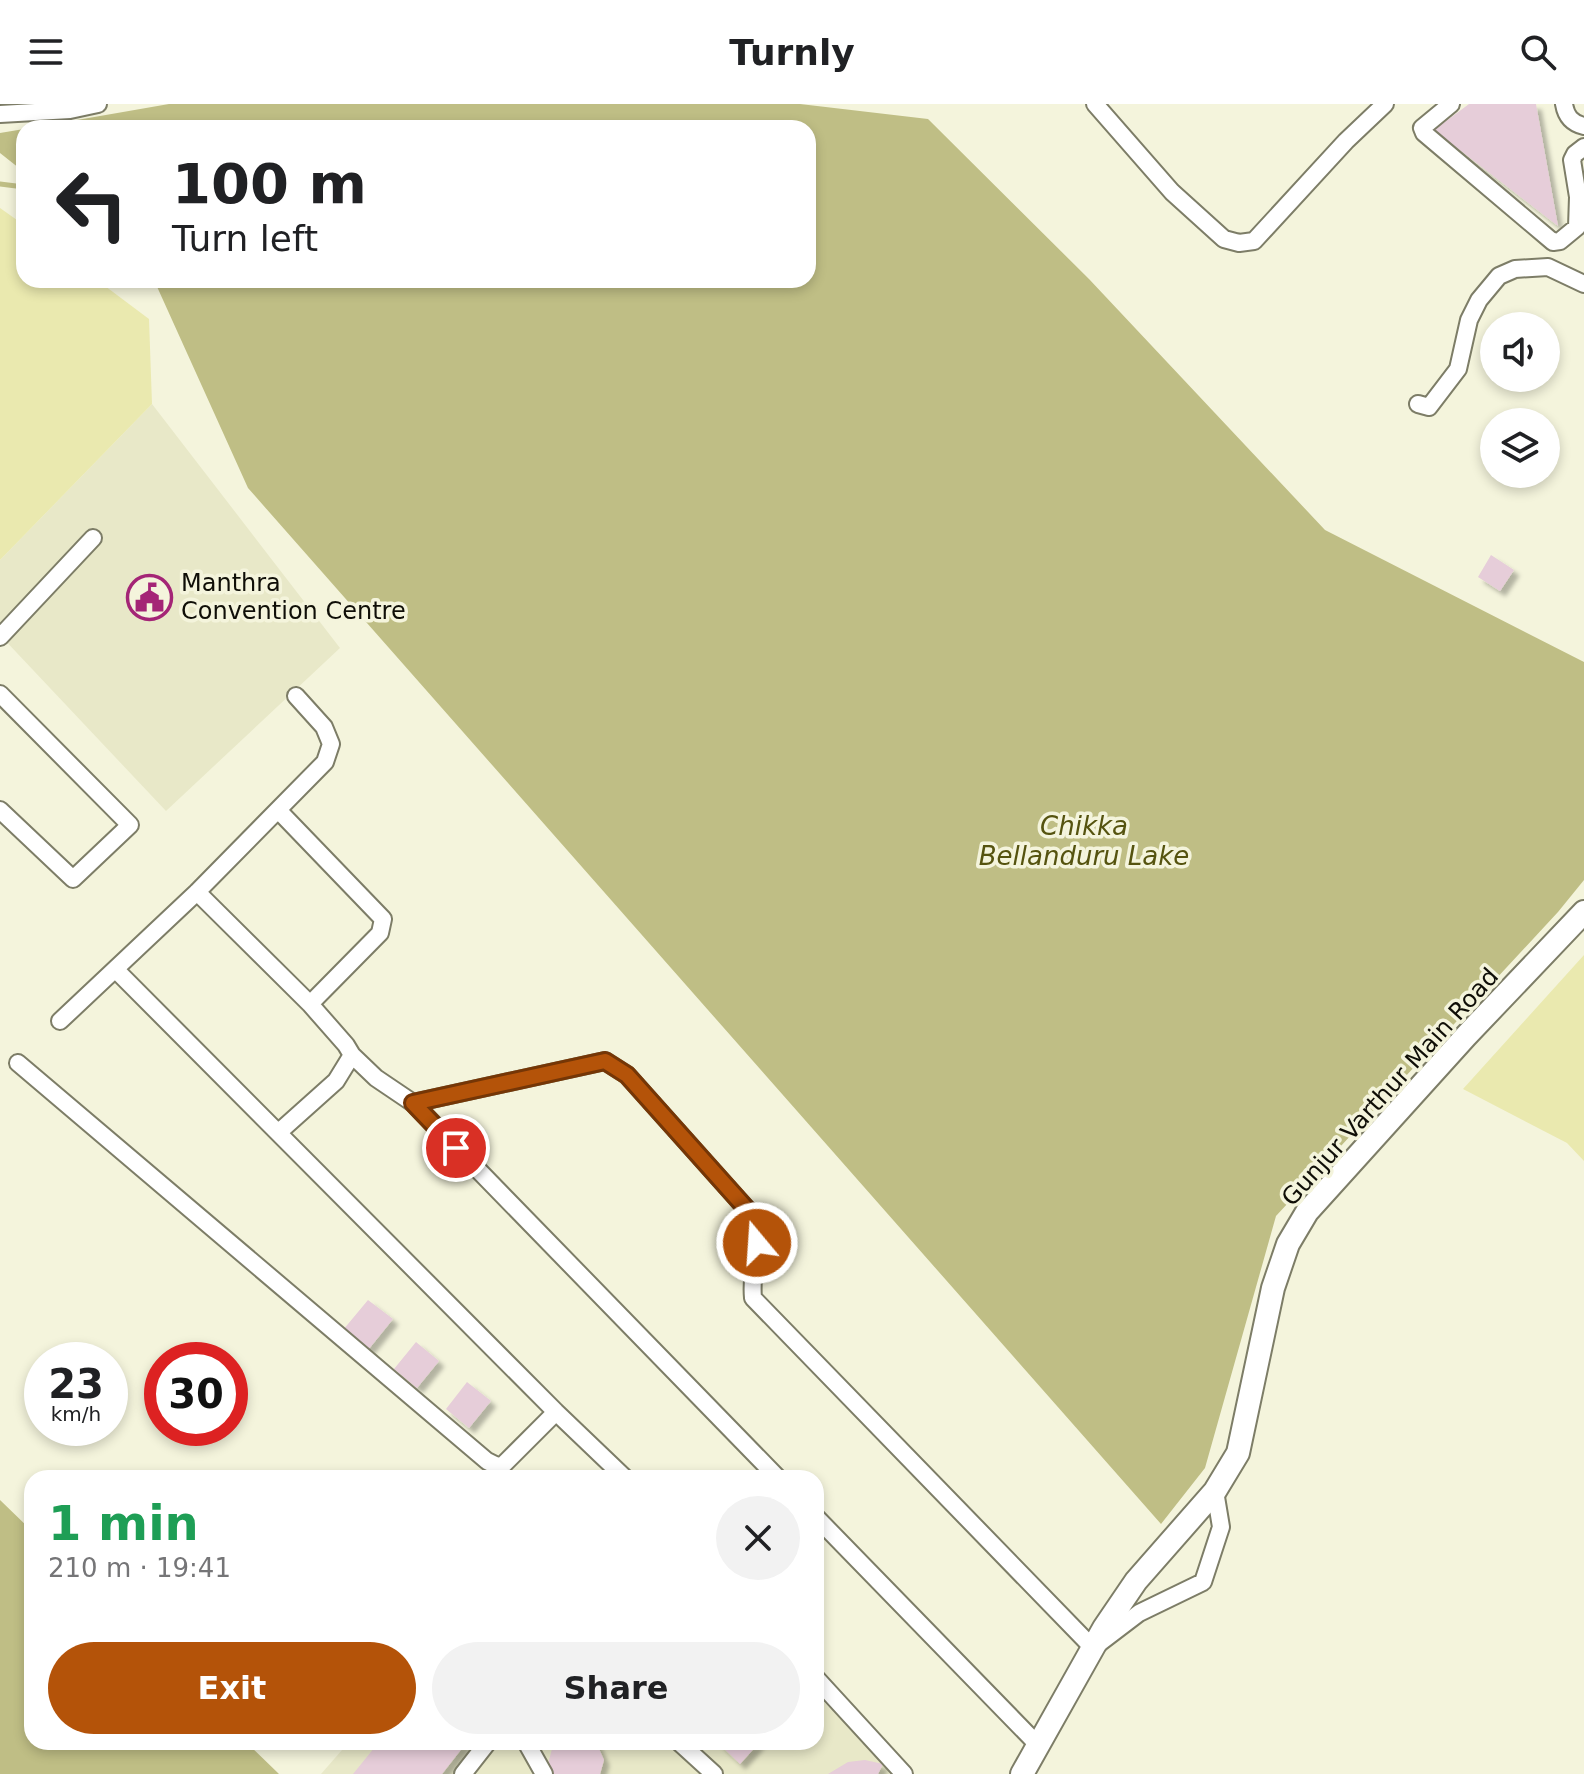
<!DOCTYPE html>
<meta charset="utf-8">
<style>
:root{--surface:#fff;--page:#f2f2f2;--text:#202124;--muted:#757577;--accent:#b45309}
body{margin:0;font-family:"DejaVu Sans",sans-serif;background:var(--page);color:var(--text);height:100vh;display:flex;flex-direction:column;font-size:30px;white-space:nowrap}
*{box-sizing:border-box;margin:0}
p{font-size:26px;color:var(--muted)}
.icon{flex:none;width:44px;height:44px;fill:none;stroke:currentColor;stroke-width:2;stroke-linecap:round;stroke-linejoin:round}
.map{position:relative;flex:1;overflow:hidden}
.sheet{position:absolute;left:24px;top:1366px;width:800px;height:280px;display:flex;flex-direction:column;background:var(--surface);border-radius:24px;box-shadow:0 4px 12px #0003}
.sheet>*{flex:none}
.banner{position:absolute;left:16px;top:16px;width:800px;height:168px;border-radius:24px;box-shadow:0 4px 12px #0003;background:#fff;color:var(--text);overflow:hidden}
.controls{position:absolute;left:1480px;top:208px;display:grid;gap:16px}
.controls a{display:grid;place-items:center;width:80px;height:80px;border-radius:50%;background:var(--surface);box-shadow:0 4px 12px #0003;font-size:40px}
.speed{position:absolute;left:24px;top:1238px;display:flex;gap:16px;font-size:40px;font-weight:700;text-align:center}
.speed>*{display:grid;place-content:center;width:104px;height:104px;border-radius:50%;background:var(--surface);box-shadow:0 4px 12px #0003;line-height:1}
.speed small{font-size:20px;font-weight:400}
.speed .limit{border:12px solid #d22;background:#fff;color:#111}
.pin{position:absolute;display:grid;place-items:center;width:68px;height:68px;color:#fff;margin:-34px;border:4px solid #fff;border-radius:50%;box-shadow:0 2px 8px #0007}
.me{position:absolute;width:88px;margin:-44px;rotate:342deg;stroke-linejoin:round;filter:drop-shadow(0 0 6px #0008)}
.turn{display:flex;align-items:center;gap:28px;height:168px;padding:0 24px;font-size:36px}
.turn .icon{width:104px;height:104px;stroke-width:2.5}
.turn b{display:block;font-size:56px;line-height:68px}
.round{display:grid;place-items:center;flex:none;width:84px;height:84px;border-radius:42px;background:var(--page)}
.headline{display:flex;align-items:center;justify-content:space-between;height:136px;padding:0 24px}
h1{font-size:48px;font-weight:700;line-height:60px;color:#1e9e55}
.button{display:flex;gap:16px;margin-top:auto;padding:16px 24px}
.button a{flex:1;height:92px;border-radius:48px;background:var(--accent);color:#fff;font-size:32px;font-weight:700;line-height:92px;text-align:center}
.button a+a{background:var(--page);color:var(--text)}
header{display:flex;justify-content:space-between;align-items:center;height:104px;padding:0 24px;background:var(--surface);font-size:36px;font-weight:700}
.map>svg:first-child{display:block}
.built{fill:#e8e8c8}
.green{fill:#eae9af}
.forest{fill:#bfbe85}
.lines{fill:none;stroke-linecap:round;stroke-linejoin:round}
.stream{stroke:#bfbe85;stroke-width:5}
.building{fill:#e6cdd9;filter:url(#shadow)}
.minor-casing{stroke:#7d7d67;stroke-width:20}
.major-casing{stroke:#7d7d67;stroke-width:26}
.minor{stroke:#fff;stroke-width:16}
.major{stroke:#fff;stroke-width:22}
.route-casing{stroke:#753606;stroke-width:20}
.route{stroke:#b45309;stroke-width:14}
.labels{text-anchor:middle;dominant-baseline:central;stroke-width:7;stroke-linejoin:round;paint-order:stroke}
.poi-label{font-size:24px;fill:#0f0e07;stroke:#f4f4dc;text-anchor:start}
.street-label{font-size:24px;fill:#0f0e07;stroke:#f4f4dc}
.water-label{font-size:26px;font-style:italic;fill:#55530f;stroke:#f4f4dc}
</style>
<header><svg class="icon" aria-label="menu" viewBox="0 0 24 24"><path d="M4 6h16M4 12h16M4 18h16"/></svg>Turnly<svg class="icon" aria-label="search" viewBox="0 0 24 24"><circle cx="10" cy="10" r="6"/><path d="M15 15l6 6"/></svg></header>
<div class="map">
<svg width="1584" height="1670" viewBox="0 0 1584 1670">
<defs>
<filter id="shadow"><feDropShadow dx="5.5" dy="5.5" stdDeviation="2" flood-color="#0004"/></filter>
</defs>
<rect width="100%" height="100%" fill="#f4f4dc"/>
<!-- built -->
<path class="built" d="M152,300L340,544L166,707L0,531V456Z
M816,1590L894,1670H321L349,1638H816Z"/>
<!-- green -->
<path class="green" d="M0,104L24,121V176H97L149,215L152,300L0,456Z
M1584,851V1057L1567,1039L1463,985Z"/>
<!-- forest -->
<path class="forest" d="M169,0H800L928,15L1089,175L1325,426L1584,558V776L1558,808L1276,1112L1205,1364L1161,1420L248,384L154,176H808V24H31Z
M24,25V68L0,49V29Z
M0,1396L32,1427V1638H246L279,1670H0Z"/>
<g class="lines">
<!-- stream -->
<path class="stream" d="M0,80L24,83"/>
</g>
<!-- building -->
<path class="building" d="M1469,0H1536L1558,122L1434,26Z
M1491,451L1514,466L1500,487L1478,473Z
M368,1196L393,1215L368,1246L343,1226Z
M416,1238L439,1257L417,1284L394,1265Z
M467,1278L491,1297L469,1324L446,1305Z
M379,1638H467L442,1670H353Z
M550,1638H596L604,1656L600,1670H551L548,1660L553,1641Z
M717,1638H760L740,1660Z
M865,1656L883,1660L878,1670H828L848,1658Z"/>
<g class="lines">
<defs>
<path id="minor" d="M1095,0L1172,88L1224,135L1239,139L1254,137L1346,37L1385,0
M1451,0L1422,24L1424,29L1553,138L1560,137L1577,123L1578,93L1572,56L1575,50L1584,43
M1564,0C1566,12 1571,19 1584,22
M0,10L70,6L98,0
M1418,300L1429,303L1458,265L1469,216L1479,196L1499,172L1515,165L1548,163L1584,180
M0,533L93,434
M0,590L130,721L73,775L0,706
M278,706L383,815L380,829L310,900
M197,788L310,900L346,941L352,951L376,974L413,999L778,1374
M116,866L556,1308L625,1374
M60,917L197,788L325,658L331,640L324,623L296,592
M18,959L487,1357L497,1362L503,1361L556,1308
M413,999L605,957L627,971L752,1111C762,1137 750,1166 753,1194L1093,1544L1139,1509L1203,1478L1221,1423L1215,1387
M279,1028L336,977L352,951
M816,1413L1038,1641
M816,1574L904,1670
M526,1638L544,1670
M679,1638L714,1670
M463,1670L488,1638"/>
<path id="major" d="M1022,1670L1104,1524L1136,1477L1215,1387L1238,1349L1273,1184L1288,1140L1307,1108L1466,932L1584,808"/>
</defs>
<!-- minor casing -->
<use href="#minor" class="minor-casing"/>
<!-- major casing -->
<use href="#major" class="major-casing"/>
<!-- minor -->
<use href="#minor" class="minor"/>
<!-- major -->
<use href="#major" class="major"/>
</g>
<g class="lines">
<defs>
<path id="route" d="M456,1044L413,999L605,957L627,971L752,1111L756,1120L757,1139"/>
</defs>
<!-- route casing -->
<use href="#route" class="route-casing"/>
<!-- route -->
<use href="#route" class="route"/>
</g>
<!-- icons -->
<defs>
<symbol id="civic-ring" viewBox="-11 -11 22 22"><circle r="9.5" fill="#f4f4dc" stroke="#a42576" stroke-width="1.5"/><path d="M-.6-6.5H3V-4.5H.6V-3L4-1V1h2V6H-6V1h2V-1L-.6-3ZM-1.2 2.5V6h2.4V2.5Z" fill="#a42576"/></symbol>
</defs>
<g fill-rule="evenodd">
<use href="#civic-ring" x="124" y="468" width="51" height="51"/>
</g>
<g class="labels">
<!-- poi labels -->
<g class="poi-label">
<text x="181" y="479">Manthra<tspan x="181" dy="28">Convention Centre</tspan></text>
</g>
<!-- street labels -->
<g class="street-label">
<text transform="translate(1390 983) rotate(-48)">Gunjur Varthur Main Road</text>
</g>
<!-- water labels -->
<g class="water-label">
<text x="1084" y="722">Chikka<tspan x="1084" dy="30">Bellanduru Lake</tspan></text>
</g>
</g>
</svg>
<div class="controls">
<a><svg class="icon" aria-label="sound" viewBox="0 0 24 24"><path d="M4 9h4l5-4v14l-5-4H4zM17 9q2 3 0 6"/></svg></a>
<a><svg class="icon" aria-label="layers" viewBox="0 0 24 24"><path d="M12 4l9 5-9 5-9-5zM3 14l9 5 9-5"/></svg></a>
</div>
<div class="speed"><div>23<small>km/h</small></div><div class="limit">30</div></div>
<div class="pin" style="left:456px;top:1044px;background:#d93025"><svg class="icon" aria-label="arrive" viewBox="0 0 24 24"><path d="M6 21V4h12l-3 4 3 4H6"/></svg></div>
<svg class="me" style="left:757px;top:1139px" viewBox="-20 -20 40 40"><circle r="17" fill="#b45309" stroke="#fff" stroke-width="3"/><path d="M0-11L8 9 0 5-8 9z" fill="#fff"/></svg>
<div class="banner">
<div class="turn"><svg class="icon" aria-label="left" viewBox="0 0 24 24"><path d="M17 20v-9H6M10 6l-5 5 5 5"/></svg><div><b>100 m</b>Turn left</div></div>
</div>
<section class="sheet">
<div class="headline"><div><h1>1 min</h1><p>210 m · 19:41</p></div><a class="round"><svg class="icon" aria-label="close" viewBox="0 0 24 24"><path d="M6 6l12 12M18 6L6 18"/></svg></a></div>
<div class="button"><a>Exit</a><a>Share</a></div>
</section>
</div>
